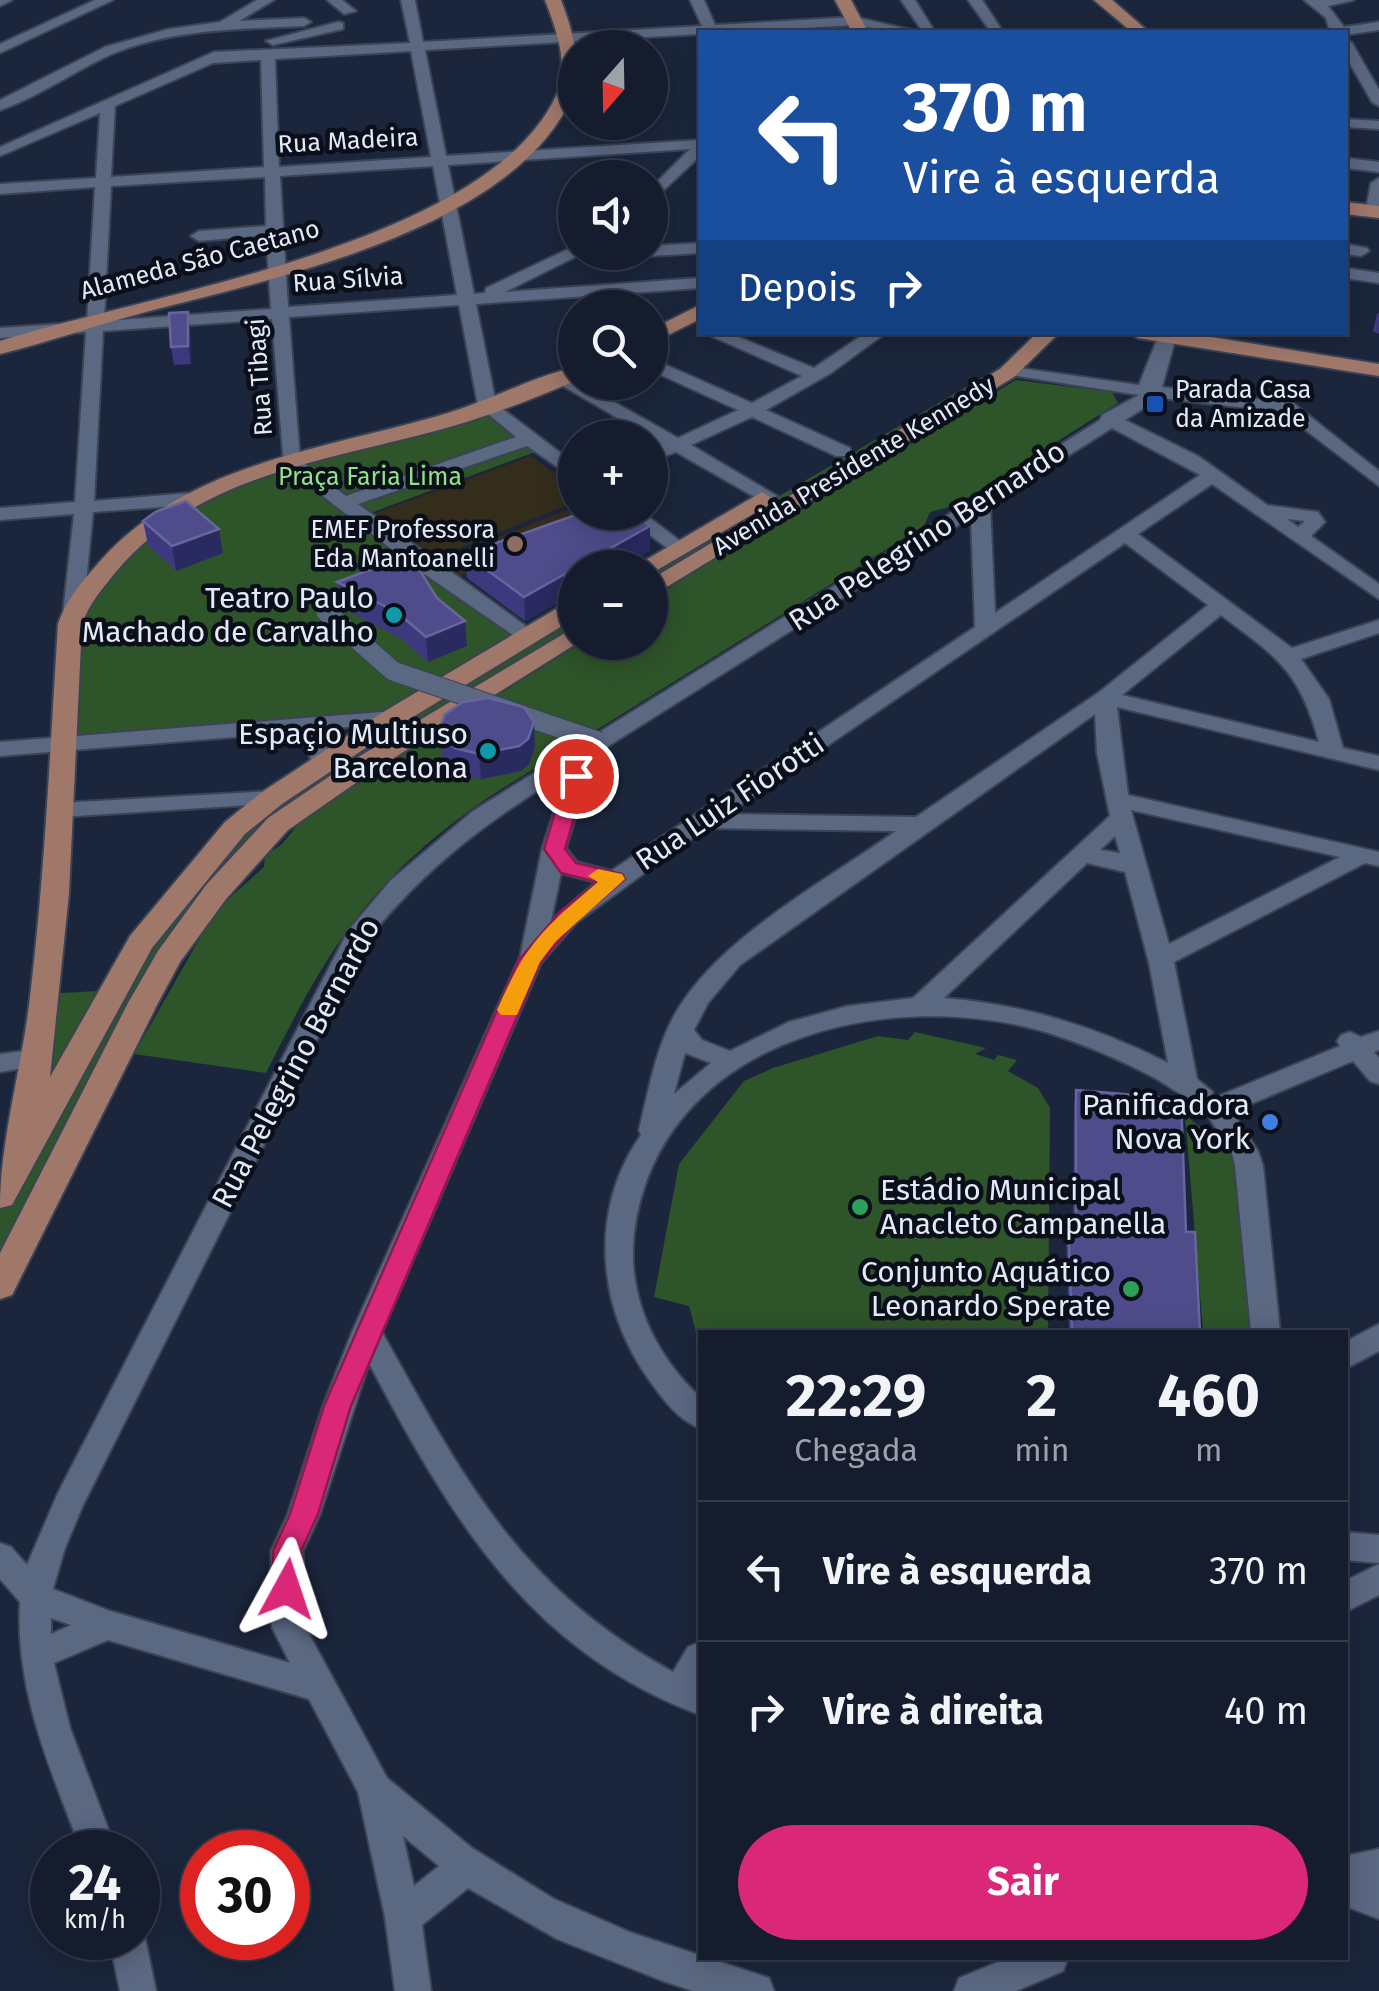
<!DOCTYPE html>
<html lang="pt">
<meta charset="utf-8">
<style>
:root{--surface:#141c2d;--page:#1d2535;--text:#f1f3f6;--muted:#9da1aa;--line:#333a49;--accent:#db2777}
body{margin:0;font-family:"Fira Sans",sans-serif;background:var(--page);color:var(--text);height:100vh;display:flex;flex-direction:column;font-size:38px;white-space:nowrap}
*{box-sizing:border-box;margin:0}
p{font-size:32px;color:var(--muted)}
.icon{flex:none;width:55px;height:55px;fill:none;stroke:currentColor;stroke-width:2;stroke-linecap:round;stroke-linejoin:round}
.map{position:relative;flex:1;overflow:hidden}
.sheet{position:absolute;left:698px;top:1330px;width:650px;height:630px;display:flex;flex-direction:column;background:var(--surface);border-radius:0px;box-shadow:0 5px 25px #0003,0 0 0 2px var(--line)}
.sheet>*{flex:none}
.guide{position:absolute;left:698px;top:30px;width:650px;height:305px;border-radius:0px;box-shadow:0 5px 25px #0003,0 0 0 2px var(--line);background:#1a4fa0;color:#fff;overflow:hidden}
.needle{width:65px;rotate:200deg}
.fabs{position:absolute;left:558px;top:30px;display:grid;gap:20px}
.fabs a{display:grid;place-items:center;width:110px;height:110px;border-radius:50%;background:var(--surface);box-shadow:0 5px 25px #0003,0 0 0 2px var(--line);font-size:50px}
.speed{position:absolute;left:30px;top:1830px;display:flex;gap:20px;font-size:50px;font-weight:700;text-align:center}
.speed>*{display:grid;place-content:center;width:130px;height:130px;border-radius:50%;background:var(--surface);box-shadow:0 5px 25px #0003,0 0 0 2px var(--line);line-height:1}
.speed small{font-size:25px;font-weight:400}
.speed .limit{border:15px solid #d22;background:#fff;color:#111}
.pin{position:absolute;display:grid;place-items:center;width:85px;height:85px;color:#fff;margin:-42px;border:5px solid #fff;border-radius:50%;box-shadow:0 2px 10px #0007}
.me{position:absolute;width:110px;margin:-55px;rotate:5deg;stroke-linejoin:round;filter:drop-shadow(0 0 8px #0008)}
.turn{display:flex;align-items:center;gap:35px;height:210px;padding:0 40px;font-size:45px}
.turn .icon{width:130px;height:130px;stroke-width:2.5}
.turn b{display:block;font-size:70px;line-height:85px}
.then{display:flex;align-items:center;height:95px;padding:0 40px;background:#0003;gap:20px;font-size:38px}
.eta{display:flex;justify-content:space-evenly;align-items:center;height:170px;text-align:center}
.eta b{font-size:60px;font-weight:700;line-height:70px}
.action{display:flex;gap:20px;margin-top:auto;padding:20px 40px}
.action a{flex:1;height:115px;border-radius:60px;background:var(--accent);color:#fff;font-size:40px;font-weight:700;line-height:115px;text-align:center}
ul{padding:0;list-style:none}
li{display:flex;align-items:center;gap:30px;height:140px;padding:0 40px;border-top:2px solid var(--line)}
li div{flex:1}
li b{display:block;font-size:38px}
li em{font-style:normal}
.map>svg:first-child{display:block}
.education{fill:#342d1c}
.green{fill:#2e5429}
.lines{fill:none;stroke-linecap:round;stroke-linejoin:round}
.minor-casing{stroke:#3b4355;stroke-width:4}
.major-casing{stroke:#3b4355;stroke-width:4}
.minor{fill:#5b6882;fill-rule:evenodd}
.major{fill:#9f786a;fill-rule:evenodd}
.minor-bridge-casing{stroke:#3b4355;stroke-width:21;stroke-linecap:butt}
.minor-bridge{stroke:#5b6882;stroke-width:19}
.wall{fill:#3e397f}
.shaded-wall{fill:#292a5f}
.building{fill:#504c8c;stroke:#67659d;stroke-width:2.5}
.route{fill:#db2777;stroke:#8e194d;stroke-width:2.5}
.slow{fill:#f59e0b}
.transit-dot{fill:#1a4fb4;stroke:#0a0f19;stroke-width:4}
.education-dot{fill:#8d6e63;stroke:#0a0f19;stroke-width:4}
.culture-dot{fill:#0f9aa8;stroke:#0a0f19;stroke-width:4}
.shop-dot{fill:#3f7fe0;stroke:#0a0f19;stroke-width:4}
.leisure-dot{fill:#2e9e5b;stroke:#0a0f19;stroke-width:4}
.labels{text-anchor:middle;dominant-baseline:central;stroke-width:9;stroke-linejoin:round;paint-order:stroke}
.far-street-label{font-size:25px;fill:#e2e9f8;stroke:#0a0f19}
.far-poi-label{font-size:25px;fill:#e2e9f8;stroke:#0a0f19;text-anchor:start}
.far-park-label{font-size:25px;fill:#8fe385;stroke:#0a0f19}
.street-label{font-size:30px;fill:#e2e9f8;stroke:#0a0f19}
.poi-label{font-size:30px;fill:#e2e9f8;stroke:#0a0f19;text-anchor:end}
</style>
<div class="map">
<svg width="1379" height="1991" viewBox="0 0 1379 1991">
<rect width="100%" height="100%" fill="#1b263c"/>
<!-- education -->
<path class="education" d="M530,456L575,487V502L432,559L373,514Z
M575,507V512L608,513L598,527L458,577L437,561Z"/>
<!-- green -->
<path class="green" d="M990,373L991,377L650,585V571Z
M1016,380L1112,392L1118,403L957,505L930,512L924,526L492,795C371,877 330,945 266,1073L134,1054L201,936L226,901L264,867L265,856L282,844L306,815L581,643L650,642V601L732,546H742Z
M485,410L538,451L365,515L293,463Z
M286,465L514,637L380,715L75,736L78,625L108,567L198,497Z
M575,614V630L333,777L320,770Z
M318,773L332,781L232,867L0,1266V1209L142,945L270,804Z
M98,991L37,1101L45,994Z
M915,1032L986,1048L975,1054L994,1060L998,1055L1017,1060L1008,1071L1038,1088L1050,1108L1048,1332H700V1348L689,1306L654,1297L679,1164L744,1081L773,1068L878,1036L908,1040Z
M1185,1115L1237,1156L1255,1283L1256,1332H1203Z"/>
<g class="lines">
<defs>
<path id="minor" d="M0,0H12L0,6Z
M95,0H113L0,53V44Z
M257,0H274L239,21L304,18L311,22L304,26C239,29 173,29 112,54C74,71 39,97 0,110V100L105,47L169,29L220,22Z
M327,0H342L356,11L344,14Z
M401,0H415L423,42L702,26L690,0H704L715,25L855,17L920,32H894L855,25L425,50L446,156L700,140V156L650,203V189L690,149L448,165L474,294L485,293L486,288L575,246V252L581,254L505,292L700,278V288L476,304L496,404L575,464V479L527,446L358,504L534,632L537,636L534,640H520L417,569L284,466L272,319L103,331L94,501L189,493L199,499L189,505L93,512L83,613L80,617H66L63,613L74,514L0,520V508L75,502L86,332L0,338V328L87,322L95,187L0,194V184L96,178L100,113L0,156V147L214,52L410,43ZM411,51L431,157L279,167L275,59ZM261,60L264,167L111,177L115,106L213,63ZM433,166L457,295L288,307L280,176ZM265,177L266,226L199,231L191,236L199,241L266,235L271,309L104,321L111,186ZM459,305L478,406L516,437L346,496L300,460L289,317Z
M901,0H915L935,32H923Z
M968,0H982L1003,32H991Z
M1304,0H1354L1328,6L1344,27L1379,22V30L1345,35L1330,32L1326,18Z
M338,22L343,23V29L273,45L266,41Z
M1345,39L1352,43L1379,90V106L1372,102L1345,55Z
M1345,119L1379,121V129L1345,127Z
M1345,158L1379,162V172L1345,168Z
M1379,178V211L1365,214L1371,183Z
M700,243V253L650,256L643,252H650V246Z
M1345,244L1367,248L1369,251L1361,256L1345,254Z
M593,252H641L599,260L593,258Z
M1345,268L1379,273V283L1345,278Z
M702,332H726L814,368L867,332H887L831,373L766,410L850,448V456H836L752,417L691,445L777,496L767,502L760,500L676,452L650,462V449L662,444L551,379L554,375H566L678,438L738,410L650,370V358L752,403L802,376Z
M1164,332L1176,337L1162,387L1293,403L1379,471V486L1282,412L1160,398L1125,420L1198,456L1267,505L1318,512L1325,522L1311,536L1379,584V599L1212,484L1138,534L1292,648L1379,620V633L1301,659L1329,699L1343,748L1379,756V770L1117,707L1128,795L1379,852V866L1365,863L1174,962L1197,1079L1213,1092L1209,1099C1202,1101 1202,1102 1195,1100C1181,1096 1167,1085 1155,1078C1121,1060 1086,1045 1049,1033C887,984 658,1039 634,1234C627,1297 655,1355 700,1397V1428C679,1421 663,1399 650,1381C597,1308 588,1211 641,1135L639,1130C647,1097 654,1058 668,1028C705,945 823,883 896,831L706,828L576,923L541,963L382,1332C463,1478 519,1588 673,1672L688,1647L700,1642V1715C528,1650 451,1518 369,1363L320,1514L303,1551L304,1625L387,1778L472,1848L554,1899L632,1933L769,1978L774,1991H693L663,1981L557,1939L468,1888L422,1925L431,1991H395L385,1917L358,1792L309,1699L108,1640L54,1663L70,1728L117,1852H82C51,1771 15,1691 20,1602L0,1579V1543L11,1547L27,1565L58,1493L348,931L391,880L473,811L1100,420L1102,415L1139,395L1012,375L1006,374V366L1139,385L1158,337ZM1112,428L1200,475L995,613L990,505ZM971,517L975,627L611,871L577,862L566,848L594,755ZM1287,519L1305,521L1298,527ZM1125,543L1208,605L1098,693L916,817L727,814ZM1221,615C1278,658 1299,670 1319,742L1122,695ZM1095,714L1097,753L1110,816L913,998L848,1006L789,1022L730,1051L702,1040L694,1030L708,1003L740,965ZM567,772L542,849L520,957L352,1332L323,1406L288,1514L271,1551L272,1627L290,1663L110,1611L53,1589L65,1548L83,1505L367,940C428,865 485,823 567,772ZM1131,810L1340,857L1169,944ZM1115,836L1120,853L1100,850ZM1087,863L1125,872L1149,963L1168,1063C1097,1027 1023,1004 944,998ZM561,873L596,882L551,921ZM685,1053L711,1063L674,1094ZM51,1618L71,1625L51,1634ZM403,1836L439,1866L414,1886Z
M620,512H642L688,547L685,551H671Z
M394,711L402,712L405,717L402,722L317,730L335,763L324,770L316,768L296,732L0,756V742Z
M272,791L280,793L283,798L280,803L61,817L50,810L61,803Z
M1379,1031V1050L1374,1052L1379,1058V1084L1370,1081L1353,1061L1241,1108L1235,1116L1258,1151L1263,1166L1280,1332H1251L1235,1166L1232,1153L1206,1113L1221,1095L1340,1046L1337,1041L1341,1035L1350,1032L1361,1037Z
M39,1049L48,1052L52,1058L48,1064L0,1072V1054Z
M1379,1324V1351L1345,1369V1342Z
M1345,1532L1379,1535V1563L1345,1560Z
M1379,1564V1595L1345,1612V1581Z
M1379,1849V1919L1345,1906V1856Z
M138,1924L145,1938L156,1991H120L109,1938H138Z
M1008,1958H1068L1063,1971L1016,1991H954L959,1978Z"/>
<path id="major" d="M545,0H561C571,26 584,68 573,95C514,230 275,278 146,312C97,325 49,342 0,354V341C148,294 486,245 556,96C570,65 556,29 545,0Z
M835,0H851L868,32H852Z
M1094,0H1112L1149,32H1132Z
M1345,202L1379,206V218L1345,214Z
M700,305V319L650,344V330Z
M1038,332H1060L1014,377L650,597V580L1000,369Z
M1128,332H1180L1379,364V376L1138,338Z
M575,367V381C535,398 494,414 453,426C335,460 198,472 115,573C102,589 89,604 82,624L69,893L50,1077L130,936L225,822L262,792L385,711L566,603L575,601V618L403,723L282,804L245,834L152,948L12,1205L0,1208C0,1139 22,1068 30,997C45,873 50,749 58,624C65,602 80,584 95,567C182,464 317,451 438,416C485,403 529,378 575,367Z
M762,492L773,499L770,504L652,573L650,568H632Z
M575,627V642H579L373,771L288,830L226,899L180,962L158,1003L12,1295L0,1299V1253L128,1003L158,951L206,885L268,818L355,759Z"/>
</defs>
<!-- minor casing -->
<use href="#minor" class="minor-casing"/>
<!-- major casing -->
<use href="#major" class="major-casing"/>
<!-- minor -->
<use href="#minor" class="minor"/>
<!-- major -->
<use href="#major" class="major"/>
<defs>
<path id="minor-bridge" d="M326,612L393,671L600,742"/>
</defs>
<!-- minor-bridge casing -->
<use href="#minor-bridge" class="minor-bridge-casing"/>
<!-- minor-bridge -->
<use href="#minor-bridge" class="minor-bridge"/>
</g>
<!-- wall -->
<path class="wall" d="M1379,313V334L1373,331L1377,314Z
M190,329L191,364L174,365L171,347Z
M143,521L223,553L176,571L148,545Z
M650,551L575,568V593L525,621L467,578L465,554Z
M337,582L467,646L428,662L400,638L340,607Z
M439,729L535,747L529,764L521,771L481,779L457,774L443,761Z
M1076,1090L1186,1232L1200,1332H1069L1066,1235L1068,1221L1073,1222L1074,1104Z"/>
<!-- shaded-wall -->
<path class="shaded-wall" d="M188,312L190,329L191,364L188,346Z
M650,526V551L620,568H576Z
M219,529L223,553L176,571L172,546Z
M575,568V593L525,621L524,597Z
M465,621L467,646L428,662L426,637Z
M534,722L535,747L529,764L521,771L481,779L479,754Z"/>
<!-- building -->
<path class="building" d="M188,312V346L171,347L169,313Z
M186,501L219,529L172,546L143,521L155,512Z
M584,512H630L650,526L524,597L465,554Z
M410,555L437,598L465,621L426,637L398,613L337,582Z
M488,698L524,707L534,722L528,739L519,746L479,754L455,748L441,736L439,729L445,714L463,702Z
M1076,1090L1181,1099L1186,1232H1195L1200,1332H1072L1068,1221L1076,1222Z"/>
<!-- route -->
<path class="route" d="M576,769L586,776L565,849L576,863L622,874L625,879L575,922L540,963L351,1406L318,1514L301,1551L302,1589L298,1598L287,1602L277,1598L273,1589V1551L290,1514L324,1406L519,960L560,912L598,882L561,873L544,849L566,776Z"/>
<!-- slow -->
<path class="slow" d="M598,869L622,874L625,879L555,942L540,962L517,1015H501L497,1010C527,942 542,930 598,882L588,876Z"/>
<!-- markers -->
<rect class="transit-dot" x="1145" y="394" width="20" height="20" rx="5"/>
<circle class="education-dot" cx="515" cy="544" r="10"/>
<g class="culture-dot">
<circle cx="394" cy="615" r="10"/>
<circle cx="488" cy="751" r="10"/>
</g>
<circle class="shop-dot" cx="1270" cy="1122" r="10"/>
<g class="leisure-dot">
<circle cx="860" cy="1207" r="10"/>
<circle cx="1131" cy="1289" r="10"/>
</g>
<g class="labels">
<!-- far-street labels -->
<g class="far-street-label">
<text transform="translate(348 141) rotate(-3)">Rua Madeira</text>
<text transform="translate(200 260) rotate(-15)">Alameda São Caetano</text>
<text transform="translate(348 280) rotate(-4)">Rua Sílvia</text>
<text transform="translate(260 377) rotate(-94)">Rua Tibagi</text>
<text transform="translate(854 466) rotate(-31)">Avenida Presidente Kennedy</text>
</g>
<!-- far-poi labels -->
<g class="far-poi-label">
<text x="1175" y="390">Parada Casa<tspan x="1175" dy="29">da Amizade</tspan></text>
<text x="495" y="530" text-anchor="end">EMEF Professora<tspan x="495" dy="29">Eda Mantoanelli</tspan></text>
</g>
<!-- far-park labels -->
<g class="far-park-label">
<text x="370" y="477">Praça Faria Lima</text>
</g>
<!-- street labels -->
<g class="street-label">
<text transform="translate(927 536) rotate(-33)">Rua Pelegrino Bernardo</text>
<text transform="translate(730 802) rotate(-34)">Rua Luiz Fiorotti</text>
<text transform="translate(296 1063) rotate(-62)">Rua Pelegrino Bernardo</text>
</g>
<!-- poi labels -->
<g class="poi-label">
<text x="374" y="598">Teatro Paulo<tspan x="374" dy="34">Machado de Carvalho</tspan></text>
<text x="468" y="734">Espaçio Multiuso<tspan x="468" dy="34">Barcelona</tspan></text>
<text x="1250" y="1105">Panificadora<tspan x="1250" dy="34">Nova York</tspan></text>
<text x="880" y="1190" text-anchor="start">Estádio Municipal<tspan x="880" dy="34">Anacleto Campanella</tspan></text>
<text x="1111" y="1272">Conjunto Aquático<tspan x="1111" dy="34">Leonardo Sperate</tspan></text>
</g>
</g>
</svg>
<div class="fabs">
<a><svg class="needle" viewBox="-14 -14 28 28"><path d="M0-13l5 13h-10z" fill="#e53935"/><path d="M0 13l5-13h-10z" fill="#9da1aa"/></svg></a>
<a><svg class="icon" aria-label="sound" viewBox="0 0 24 24"><path d="M4 9h4l5-4v14l-5-4H4zM17 9q2 3 0 6"/></svg></a>
<a><svg class="icon" aria-label="search" viewBox="0 0 24 24"><circle cx="10" cy="10" r="6"/><path d="M15 15l6 6"/></svg></a>
<a>+</a>
<a>−</a>
</div>
<div class="speed"><div>24<small>km/h</small></div><div class="limit">30</div></div>
<div class="pin" style="left:576px;top:776px;background:#d93025"><svg class="icon" aria-label="arrive" viewBox="0 0 24 24"><path d="M6 21V4h12l-3 4 3 4H6"/></svg></div>
<svg class="me" style="left:287px;top:1589px" viewBox="-20 -20 40 40"><path d="M0-17L14 15 0 8-14 15z" fill="#db2777" stroke="#fff" stroke-width="4"/></svg>
<div class="guide">
<div class="turn"><svg class="icon" aria-label="left" viewBox="0 0 24 24"><path d="M17 20v-9H6M10 6l-5 5 5 5"/></svg><div><b>370 m</b>Vire à esquerda</div></div>
<div class="then">Depois<svg class="icon" aria-label="right" viewBox="0 0 24 24"><path d="M7 20v-9h11M14 6l5 5-5 5"/></svg></div>
</div>
<section class="sheet">
<div class="eta">
<div><b>22:29</b><p>Chegada</p></div>
<div><b>2</b><p>min</p></div>
<div><b>460</b><p>m</p></div>
</div>
<ul>
<li><svg class="icon" aria-label="left" viewBox="0 0 24 24"><path d="M17 20v-9H6M10 6l-5 5 5 5"/></svg><div><b>Vire à esquerda</b></div><em>370 m</em></li>
<li><svg class="icon" aria-label="right" viewBox="0 0 24 24"><path d="M7 20v-9h11M14 6l5 5-5 5"/></svg><div><b>Vire à direita</b></div><em>40 m</em></li>
</ul>
<div class="action"><a>Sair</a></div>
</section>
</div>
